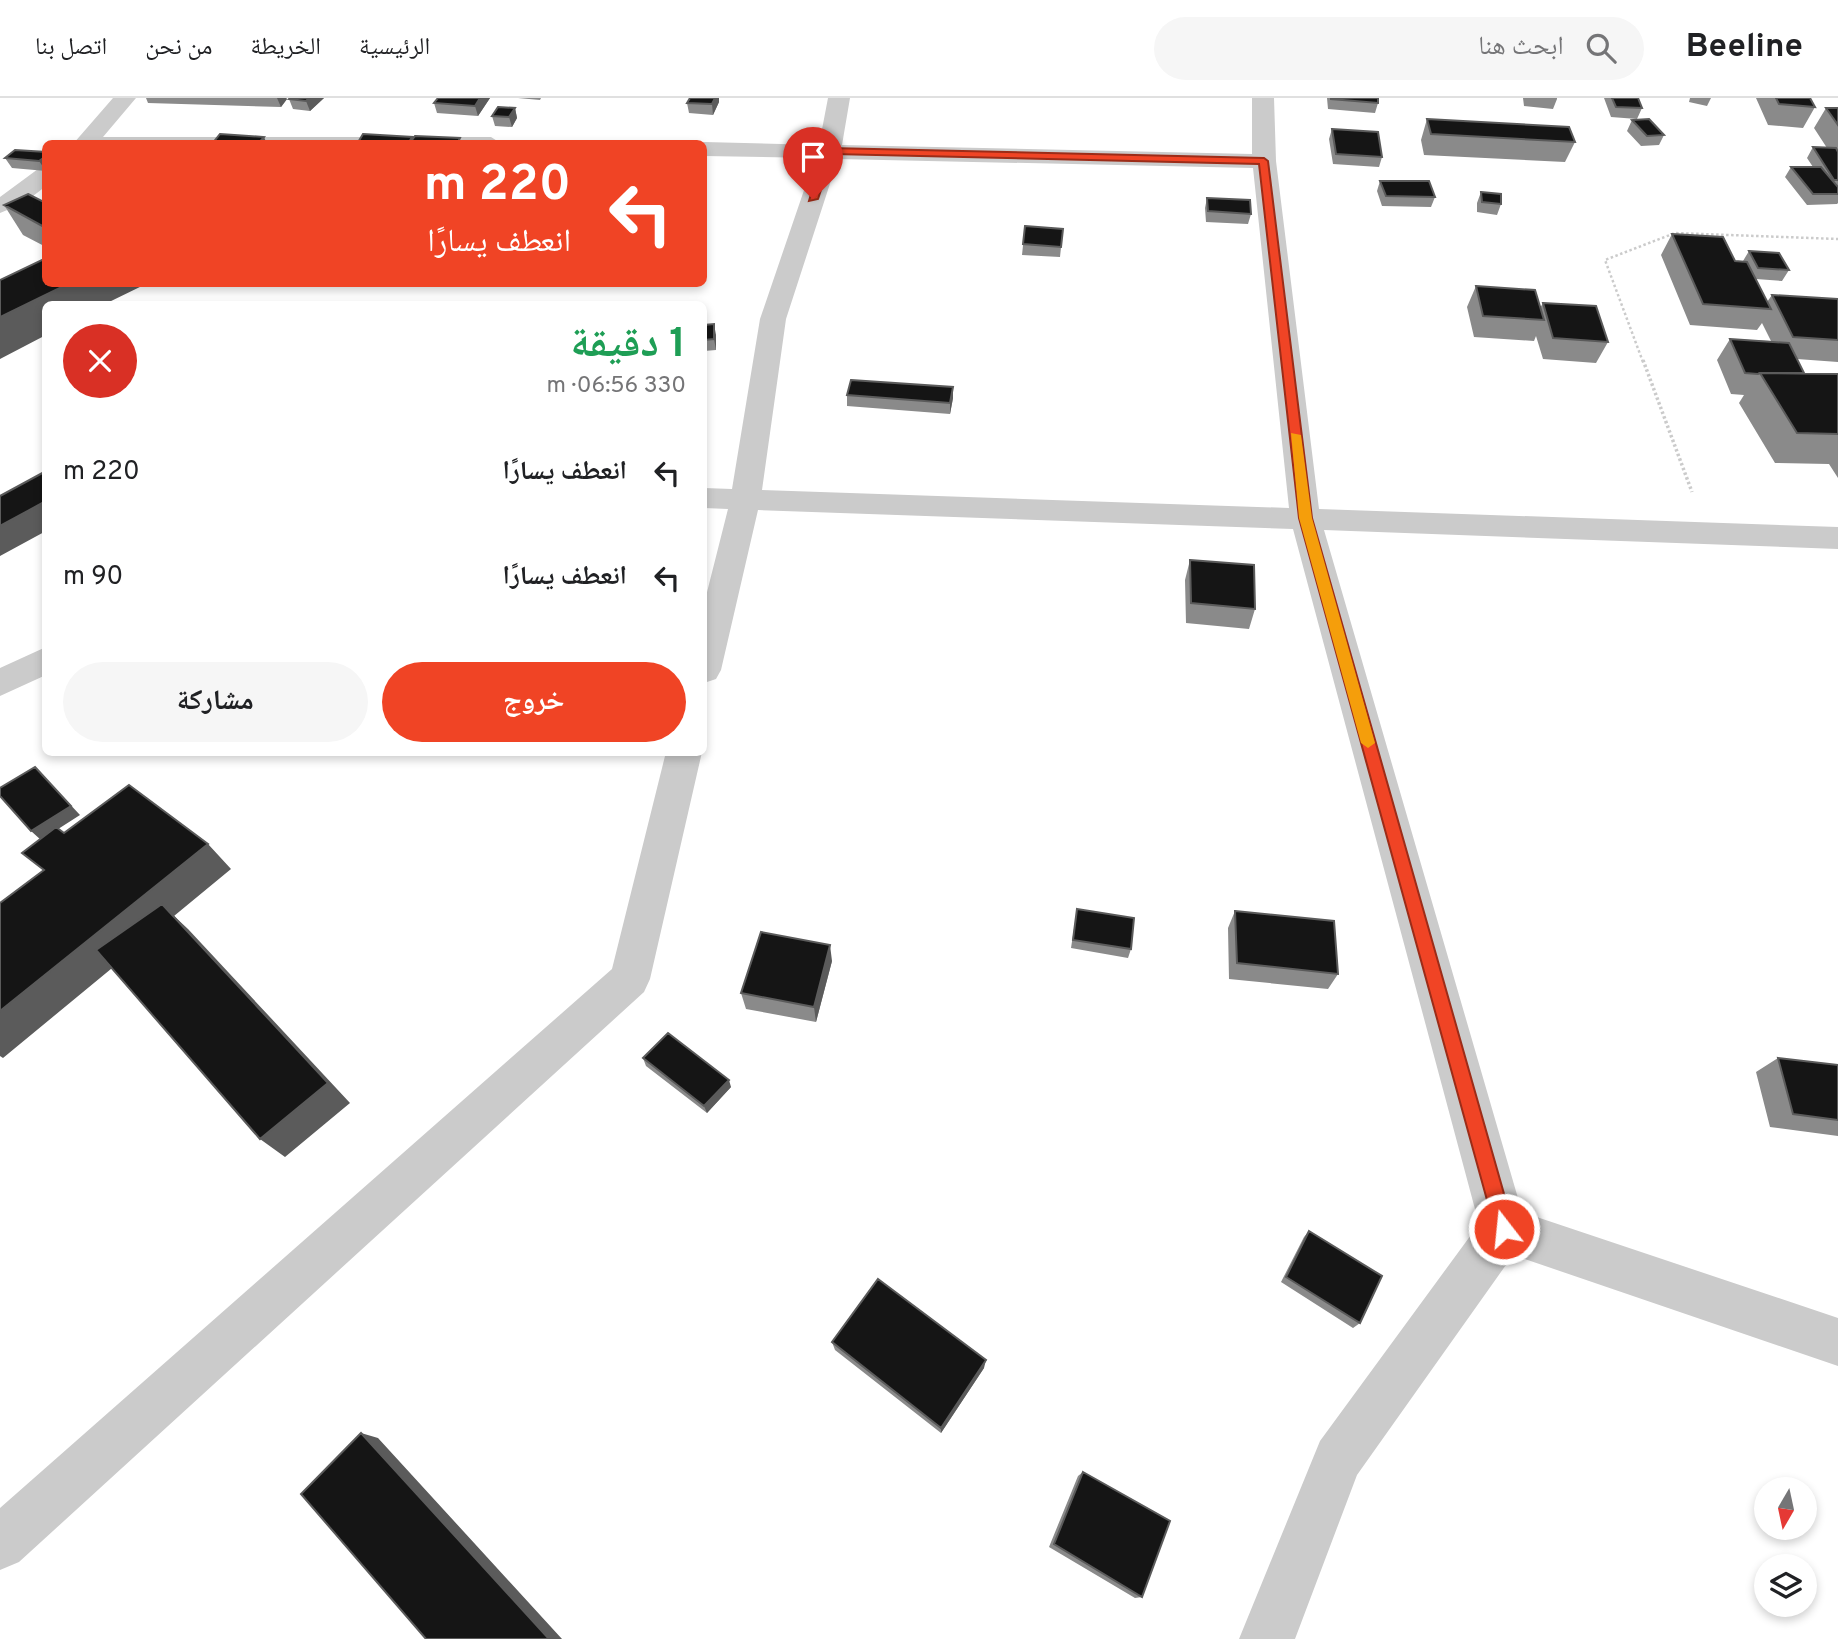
<!DOCTYPE html>
<html lang="ar">
<meta charset="utf-8">
<style>
:root{--surface:#fff;--page:#f6f6f6;--text:#202124;--muted:#757577;--line:#e0e0e0;--accent:#f04425}
body{margin:0;font-family:Overpass,"Noto Naskh Arabic",sans-serif;background:var(--page);color:var(--text);direction:rtl;height:100vh;display:flex;flex-direction:column;font-size:26px;white-space:nowrap}
*{box-sizing:border-box;margin:0}
p{font-size:23px;color:var(--muted)}
.icon{flex:none;width:38px;height:38px;fill:none;stroke:currentColor;stroke-width:2;stroke-linecap:round;stroke-linejoin:round}
.map{position:relative;flex:1;overflow:hidden;direction:ltr}
.panel{position:absolute;left:42px;top:203px;width:665px;height:455px;display:flex;flex-direction:column;background:var(--surface);border-radius:10px;box-shadow:0 4px 10px #0003;direction:rtl}
.panel>*{flex:none}
.hud{position:absolute;left:42px;top:42px;width:665px;height:147px;border-radius:10px;box-shadow:0 4px 10px #0003;direction:rtl;background:#f04425;color:#fff;overflow:hidden}
.needle{width:46px;rotate:189deg}
.buttons{position:absolute;left:1754px;top:1379px;display:grid;gap:14px}
.buttons a{display:grid;place-items:center;width:63px;height:63px;border-radius:50%;background:var(--surface);box-shadow:0 4px 10px #0003;font-size:35px}
.pin{position:absolute;display:grid;place-items:center;width:60px;height:60px;color:#fff;margin:-72px -30px;border-radius:50% 50% 50% 0;rotate:-45deg;box-shadow:0 0 7px #0007}
.pin .icon{rotate:45deg}
.me{position:absolute;width:77px;margin:-38px;rotate:344deg;stroke-linejoin:round;filter:drop-shadow(0 0 5px #0008)}
.turn{display:flex;align-items:center;gap:24px;height:147px;padding:0 21px;font-size:32px}
.turn .icon{width:91px;height:91px;stroke-width:2.5}
.turn b{display:block;font-size:49px;line-height:60px}
.round{display:grid;place-items:center;flex:none;width:74px;height:74px;border-radius:37px;background:var(--page)}
.overview{display:flex;align-items:center;justify-content:space-between;height:119px;padding:0 21px}
h1{font-size:42px;font-weight:700;line-height:52px;color:#1e9e55}
.action{display:flex;gap:14px;margin-top:auto;padding:14px 21px}
.action a{flex:1;height:80px;border-radius:42px;background:var(--accent);color:#fff;font-size:28px;font-weight:700;line-height:80px;text-align:center}
.action a+a{background:var(--page);color:var(--text)}
ul{padding:0;list-style:none}
li{display:flex;align-items:center;gap:21px;height:105px;padding:0 21px}
li div{flex:1}
li b{display:block;font-size:26px}
li em{font-style:normal}
header{display:flex;align-items:center;gap:42px;box-sizing:border-box;height:98px;padding:0 35px;background:var(--surface);border-bottom:2px solid var(--line)}
header strong{font-size:33px}
nav{display:flex;gap:38px;margin-inline-start:auto;font-size:24px}
.search{width:490px;height:63px;background:var(--page);display:flex;align-items:center;gap:18px;box-sizing:border-box;padding:0 24px;border-radius:38px;color:var(--muted);font-size:26px}
.map>svg:first-child{display:block}
.lines{fill:none;stroke-linecap:round;stroke-linejoin:round}
.path-far1{stroke:#cbcbcb;stroke-width:2.5;stroke-dasharray:2.5 2.5;stroke-linecap:butt}
.path{stroke:#cbcbcb;stroke-width:3.5;stroke-dasharray:2.5 2.5;stroke-linecap:butt}
.minor{fill:#cbcbcb;fill-rule:evenodd}
.wall{fill:#8a8a8a}
.shaded-wall{fill:#5b5b5b}
.building{fill:#151515;stroke:#5b5b5b;stroke-width:2}
.route{fill:#f04425;stroke:#9c2c18;stroke-width:2}
.slow{fill:#f59e0b}
</style>
<header>
<strong>Beeline</strong>
<div class="search"><svg class="icon" aria-label="search" viewBox="0 0 24 24"><circle cx="10" cy="10" r="6"/><path d="M15 15l6 6"/></svg>ابحث هنا</div>
<nav><a>الرئيسية</a><a>الخريطة</a><a>من نحن</a><a>اتصل بنا</a></nav>
</header>
<div class="map">
<svg width="1838" height="1541" viewBox="0 0 1838 1541">
<rect width="100%" height="100%" fill="#fff"/>
<g class="lines">
<!-- path-far1 -->
<path class="path-far1" d="M1643,264L1605,162L1675,135L1838,141"/>
<!-- path -->
<path class="path" d="M1643,262L1692,394"/>
<!-- minor -->
<path class="minor" d="M113,0H136L103,39H491L502,46H73Z
M828,0H850L842,47L1252,56V0H1274L1276,63L1319,411L1838,429V451L1324,432L1522,1114L1838,1220V1268L1513,1157L1357,1377L1295,1541H1239L1320,1343L1479,1126L1293,431L758,412L721,572L716,581L704,585V506L728,411L704,410V390L732,391L760,221L815,60L704,58V46H698L704,44L819,47ZM838,61L1253,70L1289,410L762,392L786,221Z
M46,69V88L24,105L0,115V99L38,71Z
M46,549V577L0,598V570Z
M666,654H702L650,881L644,894L19,1464L0,1472V1410L612,871Z"/>
</g>
<!-- wall -->
<path class="wall" d="M146,0H286L287,1L281,9L148,5Z
M290,0H324L310,13L293,11L289,1Z
M438,0H516H490L478,18L437,15L434,5Z
M518,0H541L540,2Z
M690,0H719V4L713,17L689,15L687,5Z
M1327,0H1378V5L1375,15L1328,11Z
M1523,0H1557V1L1553,11L1524,8Z
M1604,0H1638L1642,10L1637,21L1611,19Z
M1690,0H1711L1707,8L1689,4Z
M1756,0H1810L1815,9L1803,30L1768,27Z
M515,10L517,20L512,29L495,28L492,18Z
M1826,10H1838V105L1837,106L1807,107L1785,79L1791,69H1813L1807,60L1813,49L1827,50L1814,30Z
M1427,21L1575,44L1565,64L1424,57L1421,42Z
M1632,22L1664,37L1659,47L1641,48L1627,33Z
M1332,31L1382,59L1379,69L1333,66L1329,41Z
M46,54V73L12,70L5,60Z
M1380,83L1435,99L1431,109L1382,108L1377,93Z
M1481,94L1501,106L1497,117L1477,114V105Z
M1207,100L1251,116L1248,126L1206,124L1205,110Z
M46,105V149L23,137L4,107Z
M1025,128L1063,131L1060,159L1022,157Z
M1672,136L1735,163H1743L1749,153L1789,172L1782,183L1756,181L1767,204L1772,197L1838,201V264L1797,261L1804,275L1838,276V380L1829,366L1775,365L1739,305L1744,297L1731,296L1717,262L1730,241L1771,243L1762,225L1757,232L1690,227L1661,157Z
M1476,188L1540,210L1543,205L1608,244L1596,265L1543,261L1536,238L1534,243L1474,239L1467,209Z
M704,227L716,237V252L704,253Z
M953,289V300L950,316L847,308V297Z
M1190,462L1255,511L1249,531L1186,525L1185,482Z
M1077,811L1131,851L1128,860L1071,850Z
M1235,813L1338,876L1328,891L1229,881L1228,830Z
M832,863L816,924L746,911L741,895Z
M643,960L731,989L707,1015L646,968Z
M1778,960L1838,967V1038L1770,1029L1756,974Z
M1309,1133L1360,1225L1353,1230L1281,1184L1304,1139Z
M832,1244L984,1270L941,1335L835,1252Z
M1083,1374L1142,1499L1135,1500L1049,1449L1078,1378Z"/>
<!-- shaded-wall -->
<path class="shaded-wall" d="M277,0H286L287,1L281,9Z
M309,0H324L310,13L306,3Z
M480,0H490L478,18L475,8Z
M715,0H719V4L713,17L712,6Z
M515,10L517,20L512,29L509,19Z
M264,39L267,46H258Z
M46,58V73L39,63Z
M68,186H146L105,206H46V237L0,261V194Z
M714,226L716,237V252L714,241Z
M953,289V300L950,316V305Z
M46,403V433L0,458V428Z
M35,669L80,717L41,742L31,733Z
M208,746L231,771L174,818L188,831L350,1005L285,1059L260,1041L174,819L3,960L0,958V913Z
M830,847L832,863L816,924L814,909Z
M729,982L731,989L707,1015L704,1008Z
M986,1262L984,1270L941,1335V1330Z
M361,1335L378,1340L562,1541H549Z"/>
<!-- building -->
<path class="building" d="M290,0H309L306,3L289,1Z
M438,0H480L475,8L434,5Z
M690,0H715L712,6L687,5Z
M1331,0H1378V5L1331,1Z
M1612,0H1638L1642,10L1616,9Z
M1776,0H1810L1815,9L1779,6Z
M498,9L515,10L509,19L492,18Z
M1826,10H1838V27Z
M1427,21L1569,29L1575,44L1431,36Z
M1649,21L1664,37L1647,38L1632,22Z
M1332,31L1378,34L1382,59L1336,56Z
M220,36L264,39L258,46H212Z
M363,36L412,39L408,46H357Z
M415,38L460,40L457,46H409Z
M1813,49L1836,50L1838,54V82H1834Z
M15,52L46,54V58L39,63L5,60Z
M1791,69H1821L1838,89V96H1813Z
M1380,83H1429L1435,99L1386,98Z
M1481,94L1501,96V106L1482,104Z
M28,96L46,105V130L4,107Z
M1207,100L1250,102L1251,116L1208,113Z
M1025,128L1063,131L1061,149L1023,146Z
M1672,136L1723,139L1735,163L1747,164L1771,211L1703,206Z
M1749,153L1779,155L1789,172L1758,170Z
M46,160V186H68L0,219V182Z
M1476,188L1535,192L1544,222L1483,218Z
M1772,197L1838,201V242L1793,239Z
M371,205V206H334Z
M1543,205L1596,208L1608,244L1553,240Z
M714,226V241L704,242V227Z
M1730,241L1789,245L1804,275H1760L1758,276L1745,275Z
M1760,275L1838,276V336L1797,335Z
M851,282L953,289L950,305L847,297Z
M46,373V403L0,428V398Z
M1190,462L1254,467L1255,511L1191,505Z
M35,669L71,708L31,733L0,698V690Z
M129,687L208,746L0,913V805L44,772L22,755L56,729L64,735Z
M162,806L328,985L260,1041L96,852Z
M1077,811L1134,820L1131,851L1073,842Z
M1235,813L1334,823L1338,876L1237,865Z
M761,834L830,847L814,909L741,895Z
M668,935L729,982L704,1008L643,960Z
M1778,960L1838,967V1022L1793,1016Z
M1309,1133L1382,1178L1360,1225L1286,1179Z
M878,1181L986,1262L941,1330L832,1244Z
M361,1335L549,1541H426L301,1396Z
M1083,1374L1170,1423L1142,1499L1054,1446Z"/>
<!-- route -->
<path class="route" d="M829,50L1264,60L1268,63L1312,420L1514,1131L1511,1138L1504,1141L1498,1138L1495,1131L1299,420L1259,66L833,56L818,101L809,103L824,53Z"/>
<!-- slow -->
<path class="slow" d="M1291,335L1301,337L1312,420L1375,645L1368,650L1361,645L1299,420Z"/>
</svg>
<div class="buttons">
<a><svg class="needle" viewBox="-14 -14 28 28"><path d="M0-13l5 13h-10z" fill="#e53935"/><path d="M0 13l5-13h-10z" fill="#757577"/></svg></a>
<a><svg class="icon" aria-label="layers" viewBox="0 0 24 24"><path d="M12 4l9 5-9 5-9-5zM3 14l9 5 9-5"/></svg></a>
</div>
<div class="pin" style="left:813px;top:101px;background:#d93025"><svg class="icon" aria-label="arrive" viewBox="0 0 24 24"><path d="M6 21V4h12l-3 4 3 4H6"/></svg></div>
<svg class="me" style="left:1504px;top:1131px" viewBox="-20 -20 40 40"><circle r="17" fill="#f04425" stroke="#fff" stroke-width="3"/><path d="M0-11L8 9 0 5-8 9z" fill="#fff"/></svg>
<div class="hud">
<div class="turn"><svg class="icon" aria-label="left" viewBox="0 0 24 24"><path d="M17 20v-9H6M10 6l-5 5 5 5"/></svg><div><b>220 m</b>انعطف يسارًا</div></div>
</div>
<section class="panel">
<div class="overview"><div><h1>1 دقيقة</h1><p>330 m · 06:56</p></div><a class="round" style="background:#d93025;color:#fff"><svg class="icon" aria-label="close" viewBox="0 0 24 24"><path d="M6 6l12 12M18 6L6 18"/></svg></a></div>
<ul>
<li><svg class="icon" aria-label="left" viewBox="0 0 24 24"><path d="M17 20v-9H6M10 6l-5 5 5 5"/></svg><div><b>انعطف يسارًا</b></div><em>220 m</em></li>
<li><svg class="icon" aria-label="left" viewBox="0 0 24 24"><path d="M17 20v-9H6M10 6l-5 5 5 5"/></svg><div><b>انعطف يسارًا</b></div><em>90 m</em></li>
</ul>
<div class="action"><a>خروج</a><a>مشاركة</a></div>
</section>
</div>
